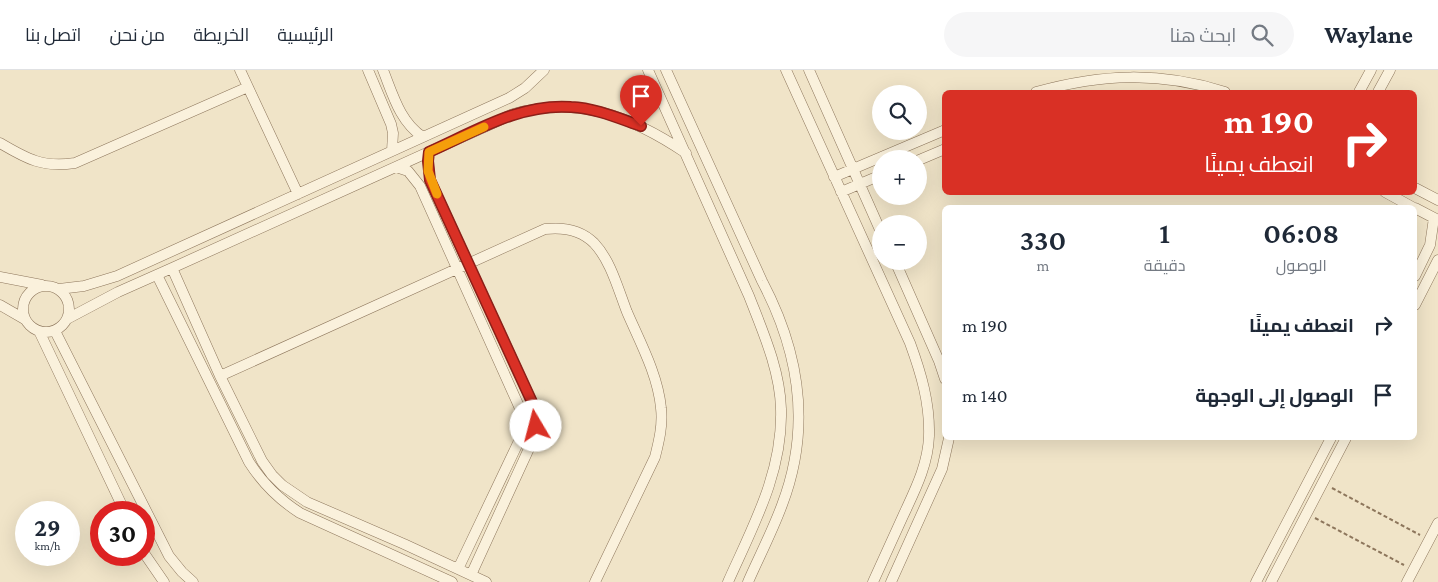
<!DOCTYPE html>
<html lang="ar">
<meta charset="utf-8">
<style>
:root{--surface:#fff;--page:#f6f6f7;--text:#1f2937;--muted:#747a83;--line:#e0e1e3}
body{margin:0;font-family:"Crimson Pro",Cairo,serif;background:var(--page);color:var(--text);direction:rtl;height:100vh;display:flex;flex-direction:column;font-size:19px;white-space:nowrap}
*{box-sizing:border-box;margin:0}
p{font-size:16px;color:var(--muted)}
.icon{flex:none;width:28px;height:28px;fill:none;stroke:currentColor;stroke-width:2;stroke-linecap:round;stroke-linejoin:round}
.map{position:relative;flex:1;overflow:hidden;direction:ltr}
.side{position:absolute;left:942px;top:135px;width:475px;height:235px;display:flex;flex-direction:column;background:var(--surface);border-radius:8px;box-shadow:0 5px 20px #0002;direction:rtl}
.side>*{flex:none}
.banner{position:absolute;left:942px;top:20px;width:475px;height:105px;border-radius:8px;box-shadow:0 5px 20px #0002;direction:rtl;background:#d93025;color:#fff;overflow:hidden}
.fabs{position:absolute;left:872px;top:15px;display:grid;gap:10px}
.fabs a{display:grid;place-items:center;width:55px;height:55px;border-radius:50%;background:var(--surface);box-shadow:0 5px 20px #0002;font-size:25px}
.speed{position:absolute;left:15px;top:431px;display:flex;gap:10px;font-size:25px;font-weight:700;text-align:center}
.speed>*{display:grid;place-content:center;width:65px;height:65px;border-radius:50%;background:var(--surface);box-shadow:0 5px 20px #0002;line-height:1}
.speed small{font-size:12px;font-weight:400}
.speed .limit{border:8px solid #d22;background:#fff;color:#111}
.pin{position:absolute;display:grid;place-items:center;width:42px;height:42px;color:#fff;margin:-51px -21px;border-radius:50% 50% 50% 0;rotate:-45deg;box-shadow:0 0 5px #0007}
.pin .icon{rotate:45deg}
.me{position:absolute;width:55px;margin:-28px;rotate:352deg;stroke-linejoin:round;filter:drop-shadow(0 0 4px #0008)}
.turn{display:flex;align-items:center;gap:18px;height:105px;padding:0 20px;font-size:22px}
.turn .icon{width:65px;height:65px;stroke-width:2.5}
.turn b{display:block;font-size:35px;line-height:42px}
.eta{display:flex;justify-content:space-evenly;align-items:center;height:85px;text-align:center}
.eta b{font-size:30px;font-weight:600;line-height:35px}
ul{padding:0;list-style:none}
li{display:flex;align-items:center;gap:15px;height:70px;padding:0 20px}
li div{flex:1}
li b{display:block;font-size:19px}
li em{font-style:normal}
header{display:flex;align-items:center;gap:30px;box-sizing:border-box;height:70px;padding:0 25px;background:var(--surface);border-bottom:1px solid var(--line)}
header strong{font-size:24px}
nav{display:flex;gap:28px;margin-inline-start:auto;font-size:18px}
.search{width:350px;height:45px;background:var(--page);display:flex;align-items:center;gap:12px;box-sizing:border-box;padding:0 18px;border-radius:28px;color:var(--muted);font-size:19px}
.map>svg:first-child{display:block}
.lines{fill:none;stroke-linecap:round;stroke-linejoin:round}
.street-casing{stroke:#8d765c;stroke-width:11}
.path{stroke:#8d765c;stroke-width:2;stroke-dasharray:4 2.5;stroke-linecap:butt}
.street{stroke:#faf1dc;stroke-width:10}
.route-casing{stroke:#8d1f18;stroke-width:12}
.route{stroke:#d93025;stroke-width:9}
.slow{stroke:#f59e0b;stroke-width:9}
</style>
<header>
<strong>Waylane</strong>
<div class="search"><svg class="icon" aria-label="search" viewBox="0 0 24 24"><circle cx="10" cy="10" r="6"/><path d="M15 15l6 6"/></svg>ابحث هنا</div>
<nav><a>الرئيسية</a><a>الخريطة</a><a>من نحن</a><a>اتصل بنا</a></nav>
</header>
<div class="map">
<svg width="1438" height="512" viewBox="0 0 1438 512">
<rect width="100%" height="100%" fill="#f0e4c8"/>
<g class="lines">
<defs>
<path id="street" d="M240,0L298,124
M368,0L391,54L393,63L392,81
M383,0C393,25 400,52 423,67
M648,0L749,226C763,262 780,300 781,339C783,402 753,456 728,512
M666,0L762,211C800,283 811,359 782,435C772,462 759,487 748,512
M786,0L910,273C921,303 930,333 929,366C928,395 915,420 903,446C893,468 883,490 873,512
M809,0L881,162
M1036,22C1101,4 1159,1 1225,22
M1359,22L1371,0
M1378,22L1390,0
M0,73C27,89 43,98 75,93L248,17
M429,82L428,91L430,110L532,332L536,348L532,372L471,505
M919,90L945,79
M396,97L408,101L420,116L522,343L523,358L519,371L458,499
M834,107L945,60
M1415,118L1438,130
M841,122L881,105
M1385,122L1414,138
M1415,138L1438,150
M895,191L939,291L945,309
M172,198L220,306L262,391L272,405L282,415L307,432L404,474L486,512
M157,205L249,392C263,414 278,429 300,443L452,512
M1415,206L1430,175L1434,148
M0,207L42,215
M23 239a23 23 0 1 1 46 0a23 23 0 1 1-46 0Z
M59,219L84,216L117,206L509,28L525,18L544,0
M0,235L26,250
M1415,235L1438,190
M67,249L118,222L172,198L513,44C579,26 631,46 686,83
M39,261L125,442
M55,261L169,486L182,502L193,512
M220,306L545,159C563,157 581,160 594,173C611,191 618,219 627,242C640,272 658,305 661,338C663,355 659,371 655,387L595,512
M144,483L164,512
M891,512L942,399L949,368
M1256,512L1331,368
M1271,512L1346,368
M1407,512L1438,453"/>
</defs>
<!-- street casing -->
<use href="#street" class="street-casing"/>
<!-- path -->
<path class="path" d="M1332,418L1420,465
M1315,448L1404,495"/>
<!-- street -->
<use href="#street" class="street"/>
</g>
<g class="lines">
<defs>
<path id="route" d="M536,356L532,332L430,110L428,91L429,82C474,62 520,33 571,37C595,38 618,48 641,56"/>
</defs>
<!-- route casing -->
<use href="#route" class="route-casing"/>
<!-- route -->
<use href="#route" class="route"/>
<!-- slow -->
<path class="slow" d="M437,124L428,101L429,82L484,57"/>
</g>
</svg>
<div class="fabs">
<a><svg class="icon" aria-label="search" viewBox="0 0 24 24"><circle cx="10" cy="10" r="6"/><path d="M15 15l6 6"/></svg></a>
<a>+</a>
<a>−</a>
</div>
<div class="speed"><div>29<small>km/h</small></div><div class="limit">30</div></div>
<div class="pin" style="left:641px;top:56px;background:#d93025"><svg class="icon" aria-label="arrive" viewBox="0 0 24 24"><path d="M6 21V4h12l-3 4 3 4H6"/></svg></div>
<svg class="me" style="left:536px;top:356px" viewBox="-20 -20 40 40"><circle r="19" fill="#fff"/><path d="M0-13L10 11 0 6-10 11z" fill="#d93025"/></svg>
<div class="banner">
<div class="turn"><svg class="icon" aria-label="right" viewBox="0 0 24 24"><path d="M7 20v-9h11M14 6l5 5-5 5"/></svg><div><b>190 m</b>انعطف يمينًا</div></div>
</div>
<section class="side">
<div class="eta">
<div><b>06:08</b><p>الوصول</p></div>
<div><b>1</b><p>دقيقة</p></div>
<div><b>330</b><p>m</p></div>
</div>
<ul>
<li><svg class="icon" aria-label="right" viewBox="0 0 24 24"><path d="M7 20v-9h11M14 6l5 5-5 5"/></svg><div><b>انعطف يمينًا</b></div><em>190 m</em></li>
<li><svg class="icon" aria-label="arrive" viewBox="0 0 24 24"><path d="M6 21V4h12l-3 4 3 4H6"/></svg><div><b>الوصول إلى الوجهة</b></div><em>140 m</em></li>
</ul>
</section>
</div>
